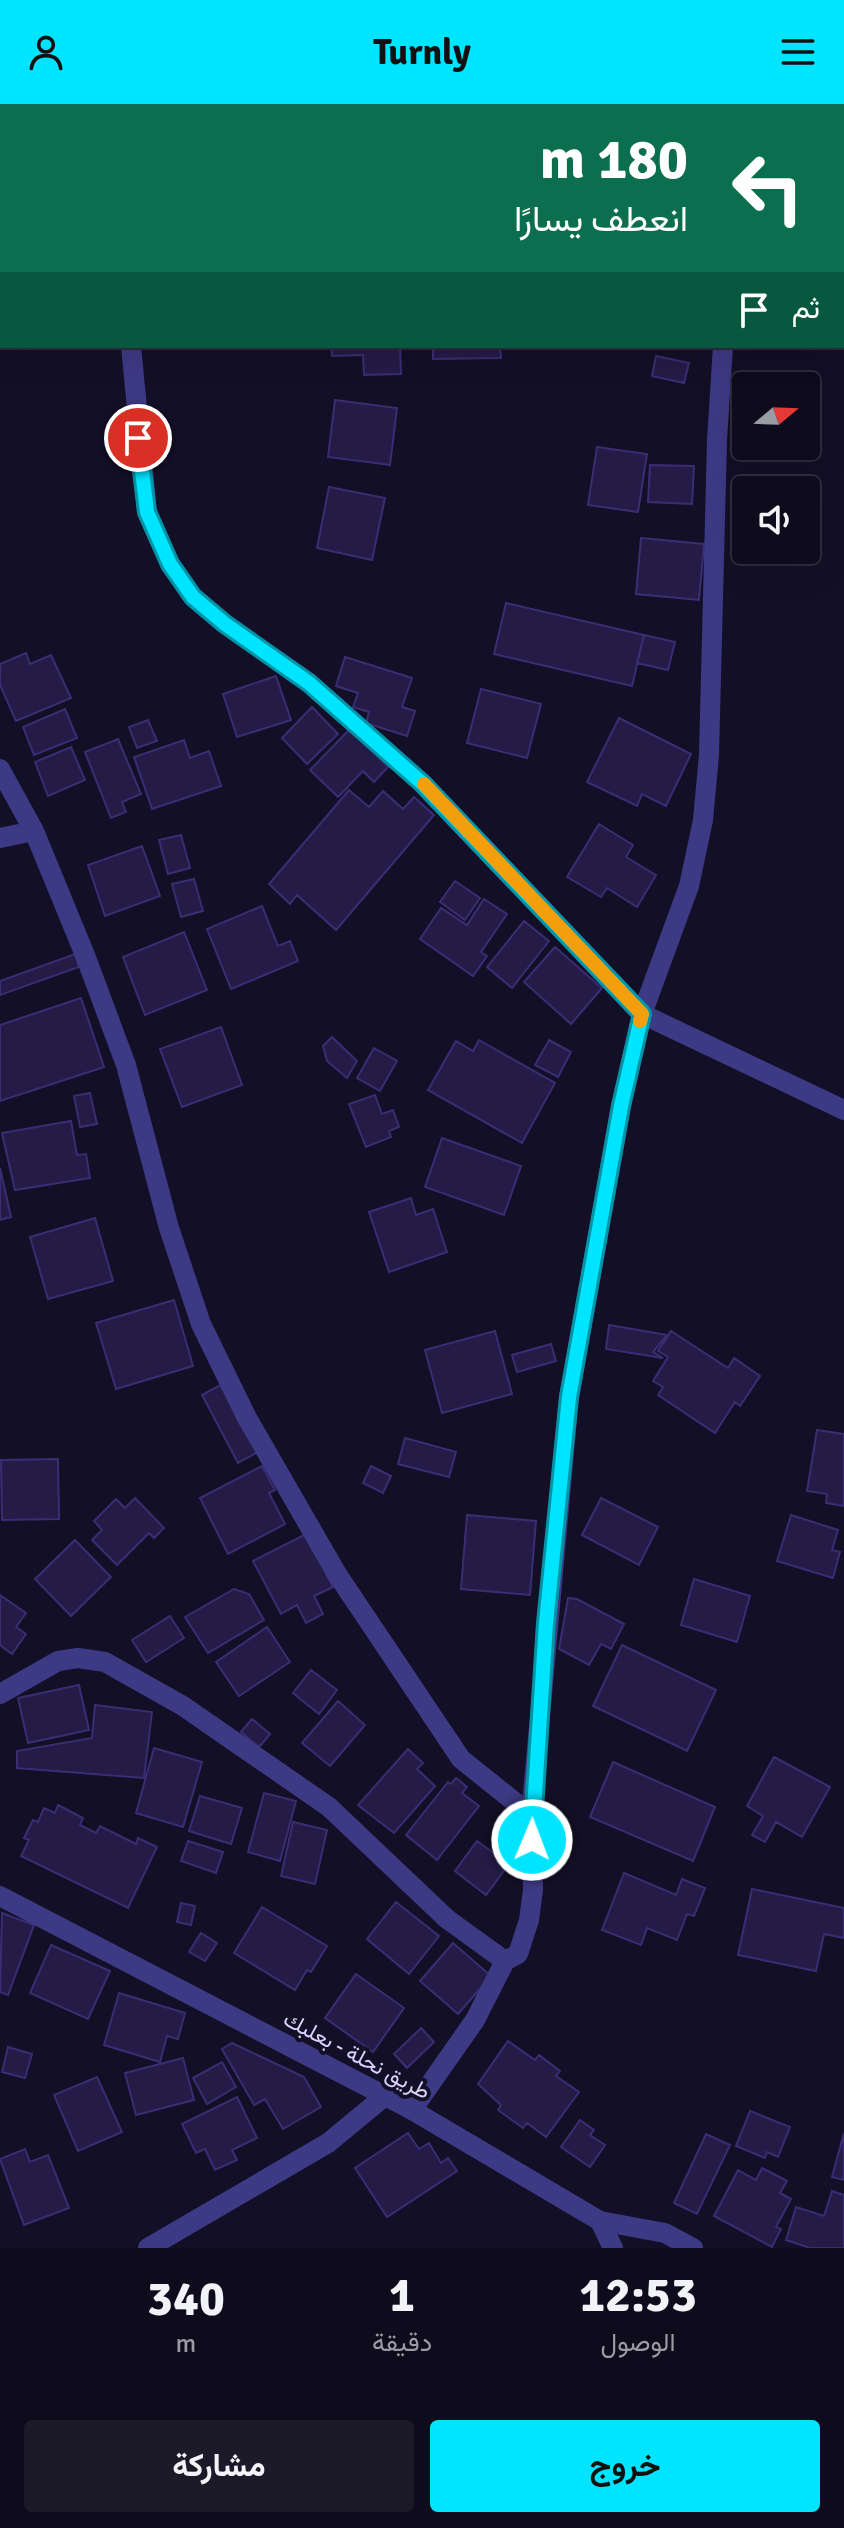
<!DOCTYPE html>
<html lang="ar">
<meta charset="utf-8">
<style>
:root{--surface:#0e0b1c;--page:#1c1929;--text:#f1f3f6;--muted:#9b9ba3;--line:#2e2b3b;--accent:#00e5ff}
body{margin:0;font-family:Signika,Vazirmatn,sans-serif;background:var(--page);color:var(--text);direction:rtl;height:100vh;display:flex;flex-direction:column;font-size:30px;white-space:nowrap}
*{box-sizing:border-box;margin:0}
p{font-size:26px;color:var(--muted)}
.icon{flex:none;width:44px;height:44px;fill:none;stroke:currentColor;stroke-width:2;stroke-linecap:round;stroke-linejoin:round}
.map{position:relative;height:2144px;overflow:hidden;direction:ltr}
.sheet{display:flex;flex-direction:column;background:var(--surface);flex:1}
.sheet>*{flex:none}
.top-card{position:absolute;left:0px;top:0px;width:844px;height:244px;box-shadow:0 8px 32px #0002,0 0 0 2px var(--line);direction:rtl;background:#0b6e4f;color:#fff;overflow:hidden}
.needle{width:52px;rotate:71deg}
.controls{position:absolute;left:732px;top:268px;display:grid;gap:16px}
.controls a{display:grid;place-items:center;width:88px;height:88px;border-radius:8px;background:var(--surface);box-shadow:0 8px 32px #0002,0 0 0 2px var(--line);font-size:40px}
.pin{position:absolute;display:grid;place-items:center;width:68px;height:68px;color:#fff;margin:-34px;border:4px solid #fff;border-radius:50%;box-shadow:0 2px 8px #0007}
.me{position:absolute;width:88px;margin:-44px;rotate:1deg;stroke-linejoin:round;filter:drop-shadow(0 0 6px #0008)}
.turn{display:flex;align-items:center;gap:28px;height:168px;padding:0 24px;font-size:36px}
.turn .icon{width:104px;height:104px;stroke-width:2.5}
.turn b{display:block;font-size:56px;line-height:68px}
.then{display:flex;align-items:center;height:76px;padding:0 24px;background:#0003;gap:16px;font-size:30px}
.eta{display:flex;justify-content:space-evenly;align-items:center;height:136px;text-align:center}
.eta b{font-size:48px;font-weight:700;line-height:56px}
.button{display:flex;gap:16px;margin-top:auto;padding:16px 24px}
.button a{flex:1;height:92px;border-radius:8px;background:var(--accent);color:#111;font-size:32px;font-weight:700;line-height:92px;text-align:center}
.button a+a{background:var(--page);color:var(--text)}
header{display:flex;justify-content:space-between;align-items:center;height:104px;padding:0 24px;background:var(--accent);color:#111;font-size:36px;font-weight:700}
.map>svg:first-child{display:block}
.building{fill:#241b47;stroke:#3b2d73;stroke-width:2}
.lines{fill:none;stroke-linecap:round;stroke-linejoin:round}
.minor{stroke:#3d3a85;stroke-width:20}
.tertiary{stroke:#3d3a85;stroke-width:20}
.route-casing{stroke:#0095a6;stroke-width:20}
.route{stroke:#00e5ff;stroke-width:14}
.slow{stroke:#f59e0b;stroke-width:14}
.labels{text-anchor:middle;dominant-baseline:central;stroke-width:8;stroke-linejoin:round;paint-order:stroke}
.street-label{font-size:22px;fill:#d9d4ff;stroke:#130f26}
</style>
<header><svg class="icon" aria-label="menu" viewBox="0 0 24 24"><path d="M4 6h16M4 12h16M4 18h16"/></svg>Turnly<svg class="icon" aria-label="person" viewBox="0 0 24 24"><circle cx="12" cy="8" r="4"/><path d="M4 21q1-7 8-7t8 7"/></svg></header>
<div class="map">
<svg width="844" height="2144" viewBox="0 0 844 2144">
<rect width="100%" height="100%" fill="#130f26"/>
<!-- building -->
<path class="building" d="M477,0H723V2Z
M331,242H400L401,270L364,271L363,251L332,252Z
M433,242H500L501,254L433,255Z
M656,252L689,259L684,279L652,272Z
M335,296L397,304L390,361L328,353Z
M597,343L647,350L638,408L588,401Z
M650,361L694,362L692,400L648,398Z
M329,383L385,394L372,456L317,444Z
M641,434L704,440L699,496L636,490Z
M506,499L644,531L632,582L494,550Z
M644,531L675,538L668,566L637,559Z
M26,549L30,560L51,551L71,594L16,617L0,581V560Z
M345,553L412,574L402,603L415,607L407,632L366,619L369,608L353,603L358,589L336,582Z
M276,572L291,616L237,633L223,590Z
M481,585L541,600L527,654L467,639Z
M312,603L338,630L307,660L282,634Z
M65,605L77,634L34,651L23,623Z
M619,614L691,650L666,702L642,690L637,702L587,678Z
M148,616L157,637L137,644L129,623Z
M350,625L388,663L374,678L363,667L338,693L310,666Z
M118,635L141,690L122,698L126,708L111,714L85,648Z
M184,636L190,654L209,647L221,682L152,705L134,653Z
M71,643L85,676L48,692L35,658Z
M349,686L369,703L383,687L403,705L414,693L434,711L336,826L297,791L290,800L269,780Z
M599,720L633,741L626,753L656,771L637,803L607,784L601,793L567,773Z
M181,731L190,764L168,770L159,736Z
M142,742L160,792L105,812L88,761Z
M194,775L203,807L181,813L172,780Z
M455,777L480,794L465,816L440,798Z
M484,795L507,810L481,848L487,852L473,872L420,835L441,804L467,821Z
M262,802L278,842L290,837L298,857L231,885L207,825Z
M524,817L549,837L512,884L487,863Z
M184,828L207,886L145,911L123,853Z
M555,843L602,884L571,920L524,878Z
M75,850L79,863L0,891V877Z
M81,894L104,963L0,997V921Z
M221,923L242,981L182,1003L160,945Z
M332,933L357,957L347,974L327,957L323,942Z
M479,936L555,979L522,1039L428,986L456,937L473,947Z
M549,936L571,948L558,973L535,961Z
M374,944L397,957L380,987L357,974Z
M90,989L97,1020L80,1023L74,992Z
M375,991L382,1010L393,1006L399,1023L389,1027L391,1033L366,1043L349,1000Z
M71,1017L77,1051L86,1050L90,1074L15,1086L2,1029Z
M442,1034L521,1062L504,1111L425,1083Z
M0,1064L11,1113L0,1116Z
M411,1094L416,1111L433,1105L447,1148L389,1168L369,1108Z
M95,1114L113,1177L48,1195L30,1133Z
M174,1196L193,1262L116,1285L96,1219Z
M609,1221L667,1231L653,1248L663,1254L606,1245Z
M495,1227L512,1290L442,1309L425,1246Z
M671,1227L728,1264L734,1254L760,1272L740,1302L735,1298L715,1329L658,1291L663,1283L653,1277L668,1253L658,1247Z
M551,1240L556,1257L517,1268L512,1251Z
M224,1279L260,1347L238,1359L202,1291Z
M817,1326L844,1330V1402L826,1399L827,1390L807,1387Z
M405,1334L456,1348L449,1373L398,1360Z
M58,1355L59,1415L2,1416L1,1356Z
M262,1362L275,1386L269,1389L285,1420L228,1450L200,1394Z
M371,1362L391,1372L383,1389L363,1379Z
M135,1394L164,1424L154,1434L149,1429L117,1461L92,1436L102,1426L94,1417L116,1395L125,1404Z
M601,1394L658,1423L639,1461L582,1431Z
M467,1411L536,1417L530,1491L461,1485Z
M791,1411L838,1426L832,1446L840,1448L833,1474L777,1457Z
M306,1430L333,1483L314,1492L323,1510L306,1519L297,1501L281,1510L253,1457Z
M75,1436L111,1473L71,1512L35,1475Z
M694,1475L750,1492L737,1538L681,1521Z
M234,1485L249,1490L264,1516L208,1549L185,1513Z
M0,1491L26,1509L16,1523L26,1530L12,1550L0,1541Z
M568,1494L577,1495L624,1520L611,1545L601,1540L589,1561L559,1545Z
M170,1512L184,1534L146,1558L132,1536Z
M267,1523L290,1558L239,1592L216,1558Z
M622,1541L716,1586L687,1647L593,1602Z
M311,1566L337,1586L319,1610L293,1589Z
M79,1581L89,1626L28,1639L18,1594Z
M338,1597L365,1621L330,1662L302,1639Z
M95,1601L152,1608L144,1674L17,1664V1647L92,1634Z
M252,1615L270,1630L259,1643L241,1628Z
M154,1644L202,1658L183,1723L136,1709Z
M408,1645L423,1659L417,1665L435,1682L394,1729L358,1701Z
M774,1653L830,1683L802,1733L776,1718L765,1738L752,1731L763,1712L747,1702Z
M613,1658L715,1703L693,1757L590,1713Z
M456,1674L467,1683L462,1689L479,1702L437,1756L406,1731L448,1678L451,1680Z
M264,1689L296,1697L280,1757L248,1748Z
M200,1692L242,1704L231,1740L189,1727Z
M58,1701L83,1714L80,1721L96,1729L100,1722L136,1740L138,1734L157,1743L128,1804L21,1752L29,1736L24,1734L33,1716L38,1718L44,1704L55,1709Z
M293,1718L327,1726L315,1780L281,1772Z
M188,1737L223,1748L216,1769L181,1757Z
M477,1737L509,1760L486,1791L455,1767Z
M624,1769L676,1791L682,1775L705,1784L694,1812L687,1810L677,1836L647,1824L641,1841L602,1826Z
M752,1785L844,1804V1834L824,1830L816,1867L738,1851Z
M396,1798L439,1832L409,1870L367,1835Z
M181,1799L195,1802L191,1821L177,1818Z
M262,1803L327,1842L311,1868L307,1866L295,1886L234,1849Z
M2,1809L34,1821L8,1891L0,1888Z
M201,1829L217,1839L205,1857L189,1848Z
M453,1839L491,1872L458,1910L420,1877Z
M51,1841L110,1867L88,1915L30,1889Z
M356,1870L404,1904L373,1948L325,1914Z
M119,1889L185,1909L178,1935L167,1932L160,1958L104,1941Z
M421,1924L434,1938L407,1964L394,1950Z
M508,1937L535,1956L539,1951L560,1967L556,1972L579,1988L546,2033L527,2019L523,2024L498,2006L501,2001L478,1980Z
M232,1939L304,1973L321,2003L283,2025L265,1995L254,2001L222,1945Z
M8,1943L32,1950L25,1974L2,1968Z
M183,1954L194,1996L136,2011L125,1969Z
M222,1958L236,1983L207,2000L193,1974Z
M97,1973L122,2028L78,2047L54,1991Z
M237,1993L257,2034L232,2046L237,2056L215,2066L205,2045L196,2049L182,2020Z
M750,2007L790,2023L778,2053L767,2048L765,2054L736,2042Z
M580,2016L594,2026L590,2031L605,2041L590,2063L561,2043Z
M408,2029L419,2045L429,2039L441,2059L448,2054L457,2067L387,2113L355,2064Z
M844,2029V2076L832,2073Z
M706,2030L730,2041L697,2110L674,2099Z
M25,2045L30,2058L48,2051L69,2104L24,2121L0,2055Z
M762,2064L787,2077L780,2089L791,2095L776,2123L781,2125L772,2143L714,2112L738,2066L756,2076Z
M832,2087L844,2091V2144H810L786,2136L796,2103L824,2112Z"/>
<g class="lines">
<!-- minor -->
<path class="minor" d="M127,2L128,0
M740,2V0
M840,2L844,1
M842,157L844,158
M131,242L147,408L170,460L193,493L225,520L309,579L422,679L642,910L844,1006
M0,665L34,727L85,851L126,961L169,1124L201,1220L247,1314L337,1470L461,1655L531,1711
M0,734L34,727
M0,1590L58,1557L78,1554L105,1558L183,1602L329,1703L447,1815L505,1857
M412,2006L475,1916L505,1857L518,1850L529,1816L533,1786L531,1711L569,1293L621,1002L642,910L689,782L703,716L709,651L717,336L723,242
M600,2117L613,2144
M148,2144L328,2039L385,1992"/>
<!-- tertiary -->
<path class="tertiary" d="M0,1792L412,2006L600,2117L665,2129L693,2144"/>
</g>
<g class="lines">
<defs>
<path id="route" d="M138,334L147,408L170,460L193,493L225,520L309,579L422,679L642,910L621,1002L569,1293L546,1519L532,1736"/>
</defs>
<!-- route casing -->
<use href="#route" class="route-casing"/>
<!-- route -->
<use href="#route" class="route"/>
<!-- slow -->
<path class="slow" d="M424,680L642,910L640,917"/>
</g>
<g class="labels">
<!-- street labels -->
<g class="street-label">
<text transform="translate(357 1951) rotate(28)">طريق نحلة - بعلبك</text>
</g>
</g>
</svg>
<div class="controls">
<a><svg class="needle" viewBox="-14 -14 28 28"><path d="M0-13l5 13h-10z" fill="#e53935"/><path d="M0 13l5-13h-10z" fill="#9b9ba3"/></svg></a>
<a><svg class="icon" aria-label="sound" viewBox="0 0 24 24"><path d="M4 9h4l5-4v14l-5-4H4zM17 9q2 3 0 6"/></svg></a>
</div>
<div class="pin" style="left:138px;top:334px;background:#d93025"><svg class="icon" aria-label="arrive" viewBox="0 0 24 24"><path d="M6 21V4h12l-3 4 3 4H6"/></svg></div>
<svg class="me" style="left:532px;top:1736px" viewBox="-20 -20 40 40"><circle r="17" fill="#00e5ff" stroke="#fff" stroke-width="3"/><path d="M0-11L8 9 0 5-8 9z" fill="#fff"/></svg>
<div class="top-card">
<div class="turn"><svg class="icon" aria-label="left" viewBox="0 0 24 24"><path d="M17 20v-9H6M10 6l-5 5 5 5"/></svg><div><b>180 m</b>انعطف يسارًا</div></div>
<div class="then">ثم<svg class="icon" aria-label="arrive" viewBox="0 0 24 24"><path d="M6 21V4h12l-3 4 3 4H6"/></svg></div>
</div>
</div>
<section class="sheet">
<div class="eta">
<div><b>12:53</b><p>الوصول</p></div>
<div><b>1</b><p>دقيقة</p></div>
<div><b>340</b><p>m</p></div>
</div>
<div class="button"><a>خروج</a><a>مشاركة</a></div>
</section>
